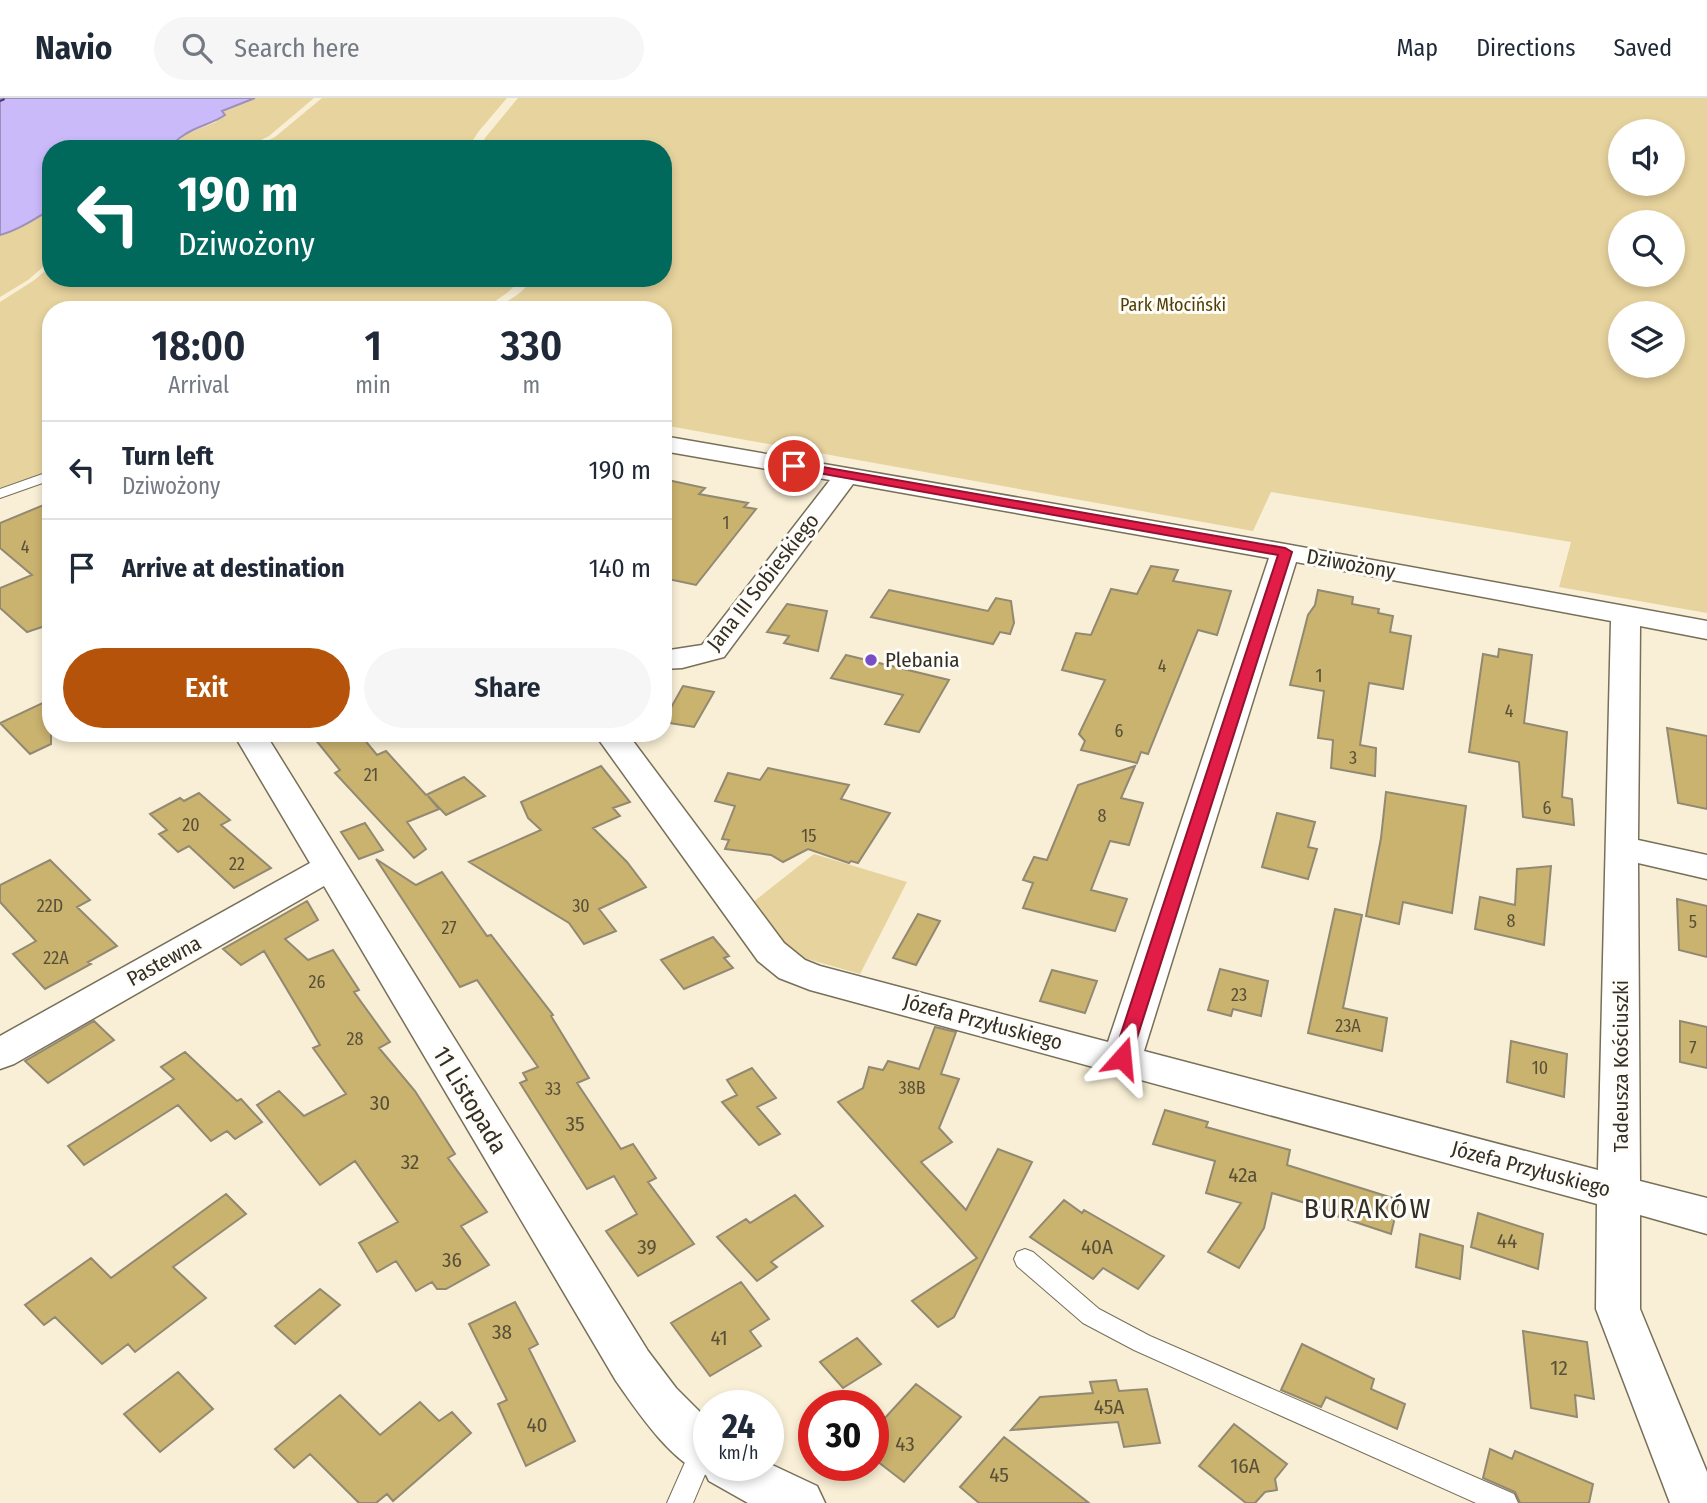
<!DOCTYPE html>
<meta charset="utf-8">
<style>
:root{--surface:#fff;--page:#f6f6f7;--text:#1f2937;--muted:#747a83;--line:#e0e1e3;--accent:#b45309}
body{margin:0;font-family:"Fira Sans Condensed",sans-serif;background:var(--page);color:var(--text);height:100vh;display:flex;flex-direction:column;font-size:26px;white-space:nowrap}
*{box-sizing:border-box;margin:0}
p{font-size:23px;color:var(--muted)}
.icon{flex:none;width:38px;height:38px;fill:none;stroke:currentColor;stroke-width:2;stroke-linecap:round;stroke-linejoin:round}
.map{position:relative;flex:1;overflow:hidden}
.drawer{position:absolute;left:42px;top:203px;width:630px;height:441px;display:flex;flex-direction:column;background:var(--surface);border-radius:28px;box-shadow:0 4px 10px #0003}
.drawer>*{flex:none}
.guide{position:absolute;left:42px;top:42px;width:630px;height:147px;border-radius:28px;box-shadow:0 4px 10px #0003;background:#00695c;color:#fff;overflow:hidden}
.buttons{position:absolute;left:1608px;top:21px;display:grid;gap:14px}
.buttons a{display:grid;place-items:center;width:77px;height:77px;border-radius:50%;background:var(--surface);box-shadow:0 4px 10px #0003;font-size:35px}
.speed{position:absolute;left:693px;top:1292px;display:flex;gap:14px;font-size:35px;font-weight:700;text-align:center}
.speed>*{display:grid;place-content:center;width:91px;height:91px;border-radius:50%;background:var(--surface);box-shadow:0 4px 10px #0003;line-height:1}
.speed small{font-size:18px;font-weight:400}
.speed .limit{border:10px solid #d22;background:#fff;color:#111}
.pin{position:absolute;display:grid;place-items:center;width:60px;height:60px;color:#fff;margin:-30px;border:4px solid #fff;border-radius:50%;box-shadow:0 2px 7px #0007}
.me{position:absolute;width:77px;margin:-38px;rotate:18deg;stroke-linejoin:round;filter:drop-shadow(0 0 5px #0008)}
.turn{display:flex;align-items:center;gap:24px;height:147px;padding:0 21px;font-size:32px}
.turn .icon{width:91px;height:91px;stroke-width:2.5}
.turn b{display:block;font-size:49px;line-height:60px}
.eta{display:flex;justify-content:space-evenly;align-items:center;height:119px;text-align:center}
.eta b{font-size:42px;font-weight:600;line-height:49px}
.action{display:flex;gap:14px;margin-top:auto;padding:14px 21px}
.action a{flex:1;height:80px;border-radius:42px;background:var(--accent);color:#fff;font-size:28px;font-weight:600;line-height:80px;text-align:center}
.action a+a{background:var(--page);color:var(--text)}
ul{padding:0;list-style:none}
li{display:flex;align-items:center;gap:21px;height:98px;padding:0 21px;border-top:2px solid var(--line)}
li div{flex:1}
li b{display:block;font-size:26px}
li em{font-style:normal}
header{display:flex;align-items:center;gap:42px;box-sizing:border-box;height:98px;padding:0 35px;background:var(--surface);border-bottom:2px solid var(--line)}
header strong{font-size:33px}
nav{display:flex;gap:38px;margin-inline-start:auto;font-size:24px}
.search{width:490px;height:63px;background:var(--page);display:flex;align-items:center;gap:18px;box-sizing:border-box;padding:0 24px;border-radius:38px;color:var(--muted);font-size:26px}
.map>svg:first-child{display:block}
.green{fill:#e7d39d;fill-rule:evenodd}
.water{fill:#cabafa;stroke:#9d90ba;stroke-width:2}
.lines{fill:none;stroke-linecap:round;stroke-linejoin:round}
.ferry{stroke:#4c337d;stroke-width:2;stroke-dasharray:5 4.5;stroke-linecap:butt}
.building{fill:#cab26f;stroke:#918971;stroke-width:2}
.lane-casing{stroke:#776f58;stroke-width:2}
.street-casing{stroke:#776f58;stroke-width:3}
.lane{fill:#fff;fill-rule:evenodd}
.street{fill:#fff;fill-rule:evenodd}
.route{fill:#e11d48;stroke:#92132f;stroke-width:2}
.poi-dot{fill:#784ec6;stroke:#fffdf8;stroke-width:2.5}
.labels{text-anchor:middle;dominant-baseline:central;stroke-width:6;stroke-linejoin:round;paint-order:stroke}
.far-park-label{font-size:18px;fill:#4f3f06;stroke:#fffdf8}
.number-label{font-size:18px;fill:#595038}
.street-label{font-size:21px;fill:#332f26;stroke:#fffdf8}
.poi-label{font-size:21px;fill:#332f26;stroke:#fffdf8;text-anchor:start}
.near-number-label{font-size:21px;fill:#595038}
.near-street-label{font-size:24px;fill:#332f26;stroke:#fffdf8}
.near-quarter-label{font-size:28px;letter-spacing:2px;fill:#332f26;stroke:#fffdf8}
</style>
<header>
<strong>Navio</strong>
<div class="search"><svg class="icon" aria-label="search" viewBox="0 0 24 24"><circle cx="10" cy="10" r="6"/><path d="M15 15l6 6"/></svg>Search here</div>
<nav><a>Map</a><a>Directions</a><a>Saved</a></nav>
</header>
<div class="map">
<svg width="1707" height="1405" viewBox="0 0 1707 1405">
<rect width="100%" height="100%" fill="#f9efd6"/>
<!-- green -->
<path class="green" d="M255,0H314L269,38L243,51H166L178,44L184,37L216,24L222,14Z
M322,0H507L479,33L467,51H251L275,39Z
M518,0H1707V515L1559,489L1571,444L1271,394L1253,433L663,327V212H492C506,203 525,196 531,180H663V51H480L485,40ZM1620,33H1673V86H1620ZM1620,124H1673V177H1620ZM1620,215H1673V268H1620Z
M51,111V162L28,182L0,199V137C18,132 35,120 51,111Z
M51,168V180H518L519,183L507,195L482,212H51V372L0,392V204L33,183Z
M814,756L907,784L860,876L793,857L752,805Z"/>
<!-- water -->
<path class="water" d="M0,0H255L222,13L225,17C212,26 197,28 184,37C177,41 174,46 166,51H51V111C35,121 18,132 0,137Z"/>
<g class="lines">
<!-- ferry -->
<path class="ferry" d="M0,3L7,0"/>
</g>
<!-- building -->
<path class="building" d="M663,381L705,390L699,396L748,405L744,409L756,411L696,487L663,480Z
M51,404V526L27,534L0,510V490L32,477L0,450V425Z
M1151,468L1178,472L1173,483L1231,493L1217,537L1198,532L1148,656L1141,654L1137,665L1081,652L1085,643L1079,636L1105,582L1062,572L1076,535L1091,537L1111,491L1137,496Z
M889,492L988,513L996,500L1011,503L1014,525L1010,536L1000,534L993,546L871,519Z
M1318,492L1353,499L1352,506L1379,511L1378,515L1393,518L1390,534L1411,538L1403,591L1369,585L1360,647L1376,650L1375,678L1331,670L1333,642L1318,640L1324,593L1290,587L1308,517L1315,507Z
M787,506L827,513L818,553L784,545L789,538L767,534Z
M1499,551L1532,557L1524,625L1567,634L1562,699L1572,701L1574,727L1523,719L1519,664L1469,654L1483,556L1498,559Z
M846,557L949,582L919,634L885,626L903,597L831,580Z
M683,588L714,594L694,629L663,624Z
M51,601V646L30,656L0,625Z
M1667,630L1707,638V711L1678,705Z
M310,635H359L377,657L386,653L426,697L464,679L485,698L446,717L428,698L439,711L407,724L426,751L414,760L335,675L340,672Z
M601,668L630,704L613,710L620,718L593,730L627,764L646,789L599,811L616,833L584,846L569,825L469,764L541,732L528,720L521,704Z
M1135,668L1121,700L1143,705L1129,747L1110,743L1091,792L1127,801L1115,833L1023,810L1033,785L1023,782L1034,759L1047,762L1078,687Z
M768,670L849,687L841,701L890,715L858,765L851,763L849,765L808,751L783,764L771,757L725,751L729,742L722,741L735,708L715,703L728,675L760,682Z
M1386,694L1466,708L1452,815L1403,804L1399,826L1366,818L1381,740Z
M199,695L230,722L221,727L271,770L234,790L189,748L178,754L159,736L167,732L150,716L180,700L184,703Z
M1277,715L1315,724L1308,749L1317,751L1308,781L1262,769Z
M365,725L383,752L359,761L341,734Z
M376,761L416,787L442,774L487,838L491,837L553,917L551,918L589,980L577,985L621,1051L633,1046L656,1080L648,1084L694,1146L638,1178L606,1133L637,1116L614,1078L587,1091L520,985L527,982L523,975L538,969L477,882L460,889Z
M50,762L90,802L77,809L117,848L88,864L91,866L45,891L13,856L36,843L0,804V787Z
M1551,768L1544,847L1475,831L1480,799L1515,807L1517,771Z
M1677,801L1707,808V859L1679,852Z
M307,803L318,822L285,841L308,862L333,852L359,892L354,894L390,944L379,950L415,993L455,1056L448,1060L487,1114L461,1128L489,1167L446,1191H437L432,1184L416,1193L396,1163L377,1174L359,1145L398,1124L355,1063L320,1087L257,1007L279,993L304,1018L346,996L313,950L320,947L264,853L241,867L223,851Z
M1335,811L1362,817L1343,910L1387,920L1382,953L1308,935Z
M918,816L940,823L916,867L893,860Z
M713,839L729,858L724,860L733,870L684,891L661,862Z
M1220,871L1268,883L1261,918L1233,911L1231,918L1208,912Z
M1052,872L1097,883L1085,915L1040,903Z
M94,923L114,942L48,985L25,963Z
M1680,923L1707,929V970L1680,964Z
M935,929L956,934L941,976L959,981L939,1030L952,1044L921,1064L966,1112L998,1051L1032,1064L954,1219L938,1229L912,1203L977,1160L838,1004L863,990L869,969L883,972L888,963L919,971Z
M1511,943L1567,956L1564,999L1507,984Z
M185,954L237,1003L241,1001L262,1024L235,1041L227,1033L211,1043L178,1007L84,1067L68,1048L174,981L161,969Z
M752,970L776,1000L757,1009L780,1036L759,1047L722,1004L737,997L727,982Z
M1165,1012L1208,1024L1206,1029L1290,1052L1287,1067L1399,1102L1391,1136L1331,1116L1332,1113L1272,1095L1264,1130L1239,1170L1208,1154L1241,1105L1206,1095L1215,1063L1153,1046Z
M226,1096L246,1116L173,1169L206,1200L135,1254L128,1246L102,1266L55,1219L44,1227L25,1207L91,1160L111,1180Z
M795,1097L823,1128L771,1164L777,1169L757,1183L717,1139L746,1121L750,1125Z
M1064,1102L1082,1115L1084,1112L1164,1158L1138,1191L1103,1170L1093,1181L1030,1139Z
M1478,1115L1543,1136L1538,1171L1471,1149Z
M1420,1136L1463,1148L1460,1181L1416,1169Z
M741,1184L769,1221L750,1233L761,1248L710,1278L671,1225Z
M320,1191L340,1207L295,1246L275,1228Z
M515,1204L538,1246L529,1251L575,1343L526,1368L498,1306L507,1302L469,1226Z
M1523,1233L1587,1244L1594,1301L1575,1297L1577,1319L1531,1310Z
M857,1240L881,1266L843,1290L820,1264Z
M1302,1246L1374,1281L1371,1291L1405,1306L1397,1331L1326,1299L1321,1309L1281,1292Z
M178,1274L213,1311L160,1354L124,1316Z
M1116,1282L1119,1293L1147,1291L1160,1345L1124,1349L1118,1324L1011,1332L1040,1299L1093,1295L1090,1284Z
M916,1286L961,1319L904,1384L873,1360V1333Z
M340,1297L380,1337L420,1304L439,1323L452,1314L471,1335L393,1403L387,1396L376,1405H359L310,1356L294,1370L275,1351Z
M1234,1326L1287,1366L1275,1381L1277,1392L1265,1394L1255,1405H1246L1199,1368Z
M1004,1339L1057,1380L1089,1405H979L960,1389Z
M1490,1351L1512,1361L1515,1353L1593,1386L1589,1405H1520L1515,1394L1483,1380Z"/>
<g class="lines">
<defs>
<path id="lane" d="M51,373V382L0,400V391Z
M1025,1151L1033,1154L1099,1211L1150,1238L1514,1396L1518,1405H1476L1134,1252L1083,1225L1017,1168L1014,1161L1017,1154Z
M703,1340L709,1342V1367L693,1405H667L694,1344Z"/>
<path id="street" d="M663,338L1285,446L1707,523V541L1640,528L1638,742L1707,757V781L1638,765L1640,1083L1707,1100V1136L1640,1117V1211L1707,1374V1405H1670L1596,1211L1597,1106L810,892L779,880L758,863L594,635H627L784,845L805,862L820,868L1108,944L1269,460L853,386L724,559L682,570L663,571V553L702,547L830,382L663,353ZM1296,464L1611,523L1598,1072L1144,953Z
M233,635H265L648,1253L676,1290L709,1323V1367L768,1365L817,1388L825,1405H748L709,1383L706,1377C671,1364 637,1313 616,1283L324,788L14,966L0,971V938L310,765Z"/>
</defs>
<!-- lane casing -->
<use href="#lane" class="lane-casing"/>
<!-- street casing -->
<use href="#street" class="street-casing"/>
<!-- lane -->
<use href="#lane" class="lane"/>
<!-- street -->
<use href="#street" class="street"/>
</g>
<!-- route -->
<path class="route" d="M794,364L1285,450L1292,454L1129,965H1115L1113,960L1278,457L790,370V365Z"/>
<!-- markers -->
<circle class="poi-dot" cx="871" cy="562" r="7"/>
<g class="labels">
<!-- far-park labels -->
<g class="far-park-label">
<text x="1173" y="207">Park Młociński</text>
</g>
<!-- number labels -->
<g class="number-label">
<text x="726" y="425">1</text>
<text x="25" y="449">4</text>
<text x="1162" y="568">4</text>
<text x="1319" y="578">1</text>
<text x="1509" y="613">4</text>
<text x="1119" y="633">6</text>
<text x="1353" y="660">3</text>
<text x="371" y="677">21</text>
<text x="1547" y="710">6</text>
<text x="1102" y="718">8</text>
<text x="191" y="727">20</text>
<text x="809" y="738">15</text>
<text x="237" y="766">22</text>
<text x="50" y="808">22D</text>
<text x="581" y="808">30</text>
<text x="1511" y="823">8</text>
<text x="1693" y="824">5</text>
<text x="449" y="830">27</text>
<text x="56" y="860">22A</text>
<text x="317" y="884">26</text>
<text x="1239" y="897">23</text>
<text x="1348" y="928">23A</text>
<text x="355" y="941">28</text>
<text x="1693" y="950">7</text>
<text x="1540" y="970">10</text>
<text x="912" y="990">38B</text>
<text x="553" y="991">33</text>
</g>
<!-- street labels -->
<g class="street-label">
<text transform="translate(1351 466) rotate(10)">Dziwożony</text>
<text transform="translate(763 484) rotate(-52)">Jana III Sobieskiego</text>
<text transform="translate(164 863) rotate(-29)">Pastewna</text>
<text transform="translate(983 924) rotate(15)">Józefa Przyłuskiego</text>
<text transform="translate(1621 968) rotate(-90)">Tadeusza Kościuszki</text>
<text transform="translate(1531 1071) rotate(15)">Józefa Przyłuskiego</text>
</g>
<!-- poi labels -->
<g class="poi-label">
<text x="885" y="562">Plebania</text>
</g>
<!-- near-number labels -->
<g class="near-number-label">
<text x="380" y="1005">30</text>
<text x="575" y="1026">35</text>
<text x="410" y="1064">32</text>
<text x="1243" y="1077">42a</text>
<text x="1507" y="1143">44</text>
<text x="647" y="1149">39</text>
<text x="1097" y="1149">40A</text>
<text x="452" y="1162">36</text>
<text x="502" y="1234">38</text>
<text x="719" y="1240">41</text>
<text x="1559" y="1270">12</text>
<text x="1109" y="1309">45A</text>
<text x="537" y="1327">40</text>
<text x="905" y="1346">43</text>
<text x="1245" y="1368">16A</text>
<text x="999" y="1377">45</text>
</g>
<!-- near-street labels -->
<g class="near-street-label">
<text transform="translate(470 1002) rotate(59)">11 Listopada</text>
</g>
<!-- near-quarter labels -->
<g class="near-quarter-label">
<text x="1368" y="1110">BURAKÓW</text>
</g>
</g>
</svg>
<div class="buttons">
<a><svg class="icon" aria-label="sound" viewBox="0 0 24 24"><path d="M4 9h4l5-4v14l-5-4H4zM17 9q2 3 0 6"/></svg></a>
<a><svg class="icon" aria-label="search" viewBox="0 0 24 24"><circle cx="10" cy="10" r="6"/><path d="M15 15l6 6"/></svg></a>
<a><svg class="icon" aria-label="layers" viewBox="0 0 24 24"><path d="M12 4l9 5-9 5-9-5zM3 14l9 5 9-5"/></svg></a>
</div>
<div class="speed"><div>24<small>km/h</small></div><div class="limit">30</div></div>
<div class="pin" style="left:794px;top:368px;background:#d93025"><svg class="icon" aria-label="arrive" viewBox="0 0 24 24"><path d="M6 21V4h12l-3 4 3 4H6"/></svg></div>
<svg class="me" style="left:1122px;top:960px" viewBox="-20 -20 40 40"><path d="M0-17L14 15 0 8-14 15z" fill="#e11d48" stroke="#fff" stroke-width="4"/></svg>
<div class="guide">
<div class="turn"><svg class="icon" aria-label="left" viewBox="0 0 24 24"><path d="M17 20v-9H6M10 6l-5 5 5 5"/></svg><div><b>190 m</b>Dziwożony</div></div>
</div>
<section class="drawer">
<div class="eta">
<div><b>18:00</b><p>Arrival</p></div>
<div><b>1</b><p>min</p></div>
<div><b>330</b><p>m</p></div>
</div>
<ul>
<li><svg class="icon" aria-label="left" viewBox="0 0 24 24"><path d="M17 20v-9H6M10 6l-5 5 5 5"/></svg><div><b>Turn left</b><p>Dziwożony</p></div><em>190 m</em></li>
<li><svg class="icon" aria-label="arrive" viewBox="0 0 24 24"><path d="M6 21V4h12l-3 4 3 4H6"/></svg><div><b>Arrive at destination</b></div><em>140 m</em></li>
</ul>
<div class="action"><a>Exit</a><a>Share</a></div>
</section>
</div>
